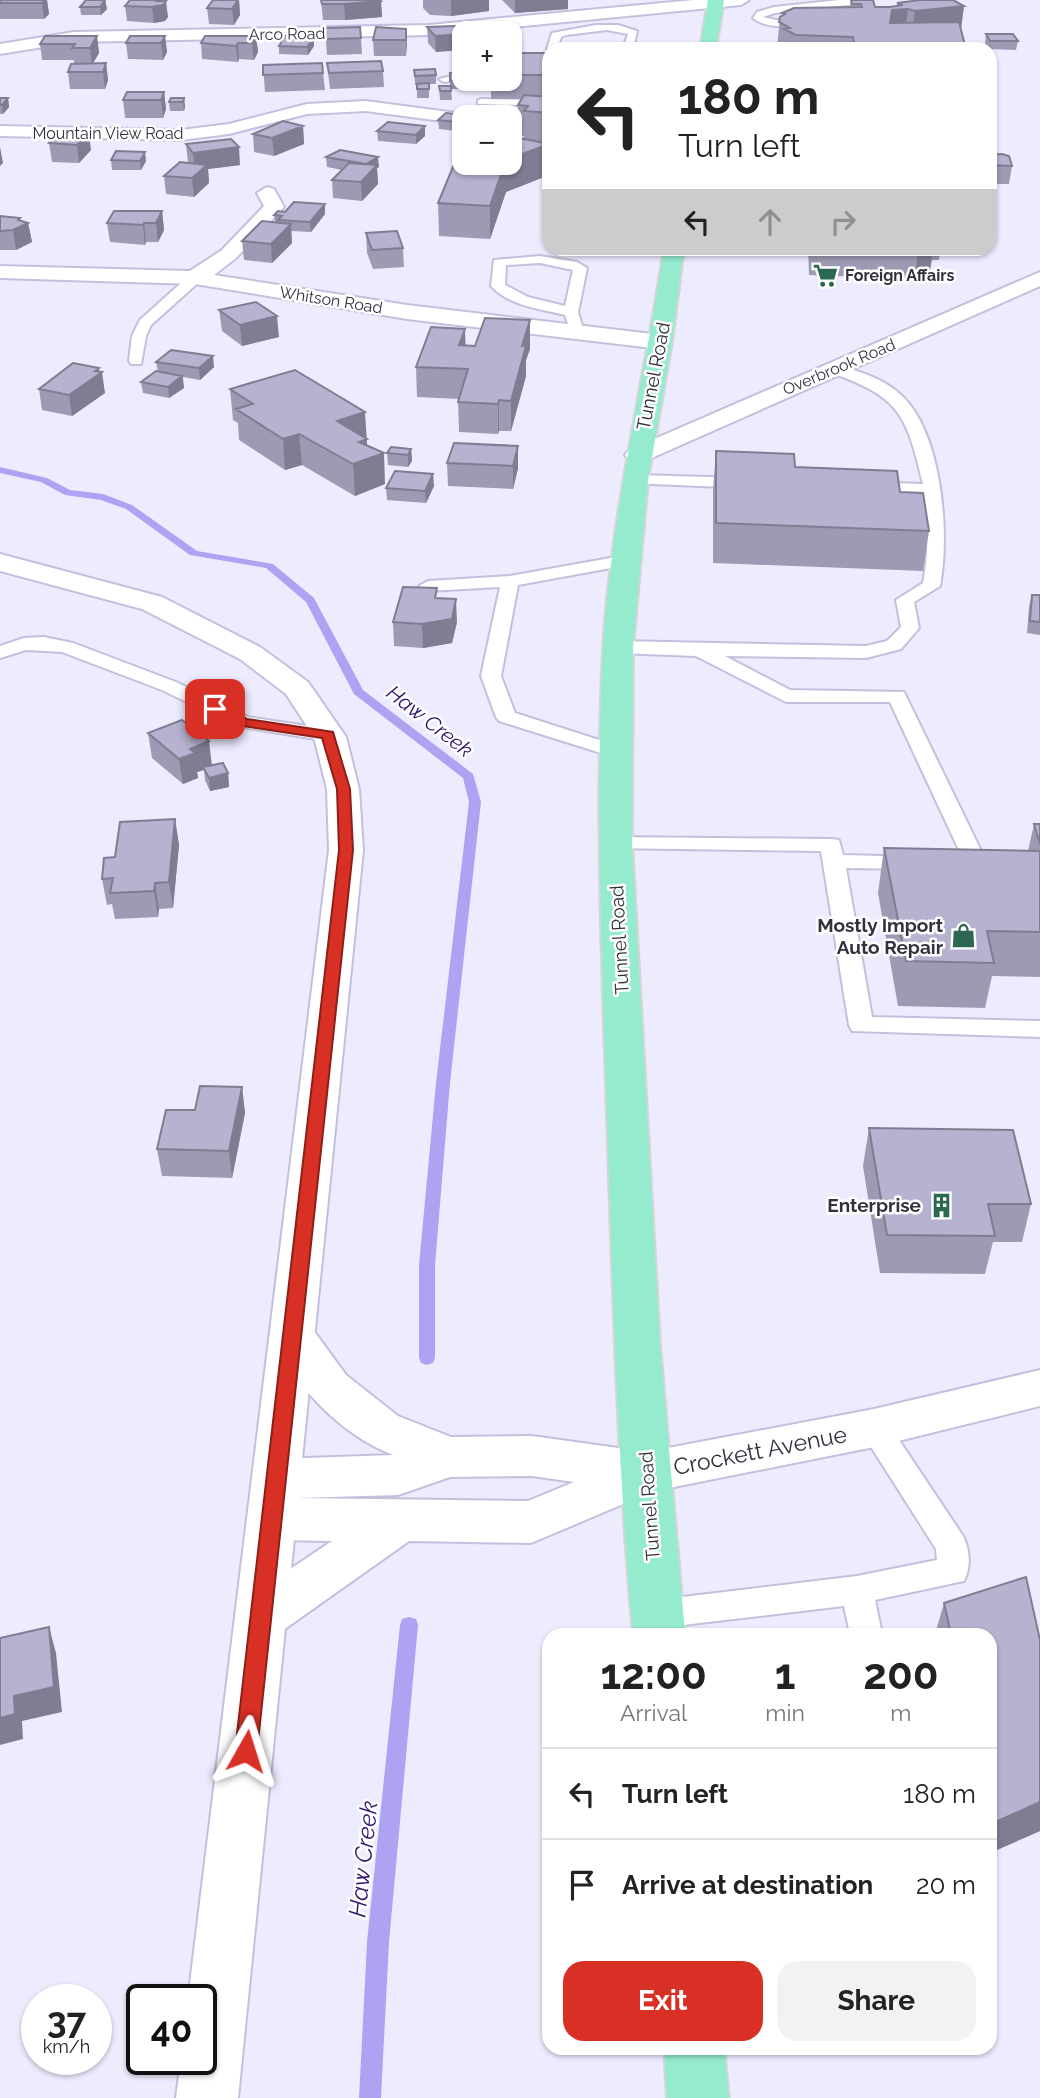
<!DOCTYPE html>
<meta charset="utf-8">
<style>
:root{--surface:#fff;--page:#f2f2f2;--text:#222;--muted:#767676;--line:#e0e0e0;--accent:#d93025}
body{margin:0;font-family:Raleway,sans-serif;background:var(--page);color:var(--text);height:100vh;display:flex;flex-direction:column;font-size:26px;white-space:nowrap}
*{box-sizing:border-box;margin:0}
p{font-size:23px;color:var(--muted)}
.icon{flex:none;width:38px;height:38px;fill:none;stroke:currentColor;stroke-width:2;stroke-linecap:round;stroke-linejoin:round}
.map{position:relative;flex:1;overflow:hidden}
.sheet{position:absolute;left:542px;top:1628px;width:455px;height:427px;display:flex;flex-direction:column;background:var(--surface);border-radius:21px;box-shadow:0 2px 5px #0004}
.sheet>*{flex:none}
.top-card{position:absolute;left:542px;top:42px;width:455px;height:214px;border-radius:21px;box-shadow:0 2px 5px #0004;background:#fff;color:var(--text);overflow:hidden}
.controls{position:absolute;left:452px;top:21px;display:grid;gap:14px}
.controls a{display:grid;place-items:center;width:70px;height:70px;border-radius:14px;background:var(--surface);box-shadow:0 2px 5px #0004;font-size:35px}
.speed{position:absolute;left:21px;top:1984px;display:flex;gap:14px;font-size:35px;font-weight:700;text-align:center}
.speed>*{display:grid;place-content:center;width:91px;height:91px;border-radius:50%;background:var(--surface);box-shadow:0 2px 5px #0004;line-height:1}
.speed small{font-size:18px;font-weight:400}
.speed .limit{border:4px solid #111;border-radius:10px;background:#fff;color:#111}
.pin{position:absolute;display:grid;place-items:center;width:60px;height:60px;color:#fff;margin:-30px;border-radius:14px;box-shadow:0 4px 10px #0006}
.me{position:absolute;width:77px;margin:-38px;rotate:6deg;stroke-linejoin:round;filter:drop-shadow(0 0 5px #0008)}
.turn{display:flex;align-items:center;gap:24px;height:147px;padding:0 21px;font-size:32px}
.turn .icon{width:91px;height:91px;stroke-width:2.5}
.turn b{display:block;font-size:49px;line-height:60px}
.lanes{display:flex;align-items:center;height:66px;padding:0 21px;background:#0003;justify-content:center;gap:35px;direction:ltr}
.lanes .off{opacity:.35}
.eta{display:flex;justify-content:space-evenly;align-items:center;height:119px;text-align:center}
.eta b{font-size:42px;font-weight:700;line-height:49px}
.action{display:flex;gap:14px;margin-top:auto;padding:14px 21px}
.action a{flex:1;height:80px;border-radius:21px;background:var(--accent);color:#fff;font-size:28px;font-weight:700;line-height:80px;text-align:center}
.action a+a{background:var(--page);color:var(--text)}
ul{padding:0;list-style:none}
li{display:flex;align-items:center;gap:21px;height:91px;padding:0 21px;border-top:2px solid var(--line)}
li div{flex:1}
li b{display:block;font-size:26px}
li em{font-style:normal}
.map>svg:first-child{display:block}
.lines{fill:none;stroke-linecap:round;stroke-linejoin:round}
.stream{fill:#aea3f3;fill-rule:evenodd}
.service-casing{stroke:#c3c0de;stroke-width:4}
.minor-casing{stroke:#c3c0de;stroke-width:4}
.tertiary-casing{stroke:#c3c0de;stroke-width:4}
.primary-casing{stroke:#d6d6d8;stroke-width:4}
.service{fill:#fff;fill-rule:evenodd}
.minor{fill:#fff;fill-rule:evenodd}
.tertiary{fill:#fff;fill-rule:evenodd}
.primary{fill:#94ebcd;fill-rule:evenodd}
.wall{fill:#9d9ab4}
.shaded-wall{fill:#7f7d92}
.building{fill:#b6b3d1;stroke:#7f7d92;stroke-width:2}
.route{fill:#d93025;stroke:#8d1f18;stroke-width:2}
.labels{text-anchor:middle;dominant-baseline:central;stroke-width:5;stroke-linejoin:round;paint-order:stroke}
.far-street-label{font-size:16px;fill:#32313d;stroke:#fff}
.far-poi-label{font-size:16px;font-weight:bold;fill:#32313d;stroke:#fff;text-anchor:start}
.street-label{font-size:19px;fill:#32313d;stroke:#fff}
.poi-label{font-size:19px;font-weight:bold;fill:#32313d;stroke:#fff;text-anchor:end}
.water-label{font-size:21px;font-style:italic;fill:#31136f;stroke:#fff}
.near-street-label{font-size:23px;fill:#32313d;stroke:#fff}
.near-water-label{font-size:24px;font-style:italic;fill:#31136f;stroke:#fff}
</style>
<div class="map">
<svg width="1040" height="2098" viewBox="0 0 1040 2098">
<rect width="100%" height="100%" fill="#edecff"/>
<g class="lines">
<!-- stream -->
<path class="stream" d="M0,467L47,478L70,490L103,494L132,505L197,551L273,564L314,598L363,690L473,774L481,802L450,1083L435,1265V1358L433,1363L427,1365L421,1363L419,1358V1265L436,1083L469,802L463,778L354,694L306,602L266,568L190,555L126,509L101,500L65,495L41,482L0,473Z
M409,1617L416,1619L418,1625L389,1942L381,2098H359L367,1942L400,1625L402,1619Z"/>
<defs>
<path id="service" d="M839,0H871L866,3L775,13L763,17L776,20L814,18V22L811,23C792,25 769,31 753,18L757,12L774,7Z
M596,25H618L637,31L633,49H623L628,34L607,30L566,35L561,37L557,49H550V51L547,49L552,33Z
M464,73L466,79L444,82L439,79Z
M482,99L550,100V106L478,104V100Z
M550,210V228L544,224V214Z
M540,256L577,262L587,268L578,312L584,332L582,335H572L565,315C540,309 509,306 491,286L494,260ZM540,263L573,270L565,306L528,297L505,285L506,265Z
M195,274L202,278L200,281L151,325L146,336L141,364H131L129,361L132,336L140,320L190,275Z
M834,365C857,370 885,379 902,396C942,434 950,534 940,586L914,602L919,628L901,649L866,658L725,656L790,690L904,692L987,863L984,868H968L965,863L890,702H786L696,656L618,653L609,647L618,641L866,646L887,641L901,627L896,600L923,583C929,553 928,524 924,494L866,492L858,487L866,482L923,484C906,413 900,397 829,372L827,369Z
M635,475L746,478L754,483L746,488L629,483L627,480L629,477Z
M627,555L636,560L633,564L518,585L501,676L515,713L624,748L627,752L624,756L617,758L499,721L496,717L481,676L500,587L428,591L419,586L428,581L510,576Z
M44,637L73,643L176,682L248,717L328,729L335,731L338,735L335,739L328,741L236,726L162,690L62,652L26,650L0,658V646L24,638Z
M615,837L831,839L839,840L843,855L921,857L924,862L921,867L913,869L846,868L872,1017L1040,1021V1037L852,1031L849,1025L821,851L607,848L604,843L607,838Z
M874,1416L885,1419L963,1536C970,1550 971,1567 964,1581L875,1600L882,1634H850L844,1606L657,1628L646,1624L641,1614L646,1604L657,1600L857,1576L937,1560L936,1549L859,1428L863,1419Z"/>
<path id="minor" d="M694,0H749L741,5L429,35L74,42L0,54V44L74,32L429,25Z
M366,101L464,114L472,117H464V124L366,111L307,114L229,134L181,140L0,136V126L181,130L229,124L307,104Z
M509,114H550V124H509V117H501Z
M267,187L274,189L284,207L236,258L214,275L407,305L661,335L669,337L672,342L669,347L661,349L407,319L195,284L0,278V266L190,271L222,250L264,206L257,193Z
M1040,272V286L647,460L638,463L629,460L625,455L629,450Z
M292,1317L308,1323L346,1375L398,1416L451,1437L532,1436L647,1452L874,1409L1040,1370V1406L874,1447L654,1491L531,1543L409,1541L279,1633L261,1640L243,1633L235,1617L243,1601L332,1541L272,1540L255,1534L248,1519L255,1504L273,1498L259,1493L252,1479L259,1465L276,1459L393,1455C338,1433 297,1387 270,1335L276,1323ZM532,1476L574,1482L528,1501L296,1498L398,1495L450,1477Z"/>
<path id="tertiary" d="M0,554L162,597L260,647L308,682L346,737L359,789L363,850L238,2098H176L181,2060H201V2000H188L329,850L327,789L314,737L286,694L240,659L142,609L0,571Z"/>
<path id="primary" d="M708,0H724L716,49H700Z
M664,248H684L672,342L648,480L633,647L632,843L660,1345L685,1634H633C617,1463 613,1290 607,1118C602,962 595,806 603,649C611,514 644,382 664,248Z
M664,2048H724L729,2098H667Z"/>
</defs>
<!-- service casing -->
<use href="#service" class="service-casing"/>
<!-- minor casing -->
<use href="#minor" class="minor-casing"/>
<!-- tertiary casing -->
<use href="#tertiary" class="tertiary-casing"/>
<!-- primary casing -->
<use href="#primary" class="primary-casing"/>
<!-- service -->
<use href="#service" class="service"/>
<!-- minor -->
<use href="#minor" class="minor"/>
<!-- tertiary -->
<use href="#tertiary" class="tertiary"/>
<!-- primary -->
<use href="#primary" class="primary"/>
</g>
<!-- wall -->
<path class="wall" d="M0,0H47L49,14L44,19H0Z
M105,0L107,9L101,15H81L80,7Z
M130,0H164L168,17L165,21L154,23L127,21L125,6Z
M239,0L240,15L234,25L209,24L207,8Z
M321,0L381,1L382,17L345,20H323Z
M423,0H489V11L451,16L430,15L423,8Z
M502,0H568V9L515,13Z
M851,0L875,7L897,6V3L964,6L961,30L966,49H777L780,17L782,16V13L850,7Z
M427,27L491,32V33H464L436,52L428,43Z
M325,28L361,38L362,54L327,55Z
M406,29V56H374L373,40Z
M986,34L1018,41L1016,50L988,49L985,43Z
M97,36L99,53L93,63H106L108,80L105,89H70L68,72L74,64V60H42L40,44Z
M165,36L167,52L163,60L128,59L126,43Z
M256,36L258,52L254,60L239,59L238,62L202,59L201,43Z
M279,46H314L308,55L279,54Z
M509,53H550L549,175L506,192L490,239L439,236L438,203L464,157L524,139V136L518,135V105L522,99H491V79H509Z
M327,63L383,71L384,87L330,89Z
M263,65L323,73L325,90L265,92Z
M414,70L436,75V84H429V98H417V85H415Z
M450,73L466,79V89H451L452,100H440L439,86H450Z
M469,79H490V91H469Z
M164,92L166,109L163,118H125L123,100Z
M0,98H8L9,107L3,114H0Z
M184,98L185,107L184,111H170L169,102Z
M446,113L474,116V117H464V132L439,129L438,120Z
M303,126L304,144L274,156L254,152L253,134Z
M425,126V136L416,144L378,141L377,131Z
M61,131L91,150L79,163L52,162L49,143Z
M186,144L240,165L208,169L209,183L194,197L166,194L164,176L188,163Z
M990,155L1012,166L1009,184H990Z
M326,157L379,167L377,168L378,184L362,201L333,198L332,180L342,170L327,167Z
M111,160L146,161L141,170H112Z
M325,204V214L311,232L291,231L292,243L272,263L244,260L242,241L275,222L274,215L285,212Z
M162,211L164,230L158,242H146L145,245L110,242L107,223Z
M0,216L28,223L32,242L16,250H0Z
M366,233L403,248L404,267L373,269L367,253Z
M808,248H963L962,254L940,253L939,260H932L929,276L915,279L809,275Z
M219,310L279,337L242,346L222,331Z
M530,320V349L526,360V376L511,431H499L498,434L459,432L458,402L459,399L417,397L416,367L465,345L475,346Z
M156,362L214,367L200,380L183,377L184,388L169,398L143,393L141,382L158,372Z
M99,371L105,393L72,416L42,410L39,389Z
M230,389L366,439L367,445L385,484L355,496L302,465L285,470L239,440L238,423L233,420Z
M454,443L518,468L513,489L448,486L447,463Z
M411,449L412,461L408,467L388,465L387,453Z
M716,451L795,467L900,492L929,531L923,571L713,563V490Z
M434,486L426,503L387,500L386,488Z
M1032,595H1040V635L1027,633L1029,607Z
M437,598L457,622L452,643L423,648L394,646L393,622Z
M148,733L228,773L229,787L210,791L205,780L204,770L197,772L198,778L183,784L152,758Z
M175,819L179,845L173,908L159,909L158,917L115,919L112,904L107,905L102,879L115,857Z
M1034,824H1040V977L992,976L985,1008L898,1006L878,893L884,848L1028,851Z
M242,1087L245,1113L232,1178L162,1176L157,1149L195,1110Z
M869,1128L1031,1204L1022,1242H993L985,1274L880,1273L863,1166Z
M944,1603L1040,1640V1831L990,1853V1634H935Z"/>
<!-- shaded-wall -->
<path class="shaded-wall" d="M45,0H47L49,14L44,19L42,3Z
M105,0L107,9L101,15L100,7Z
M158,0H164L165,3L166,1L168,17L165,21L154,23L152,7Z
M239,0L240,15L234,25L232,9Z
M451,0H489V11L451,16Z
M515,0H568V9L515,13Z
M381,1L382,17L345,20L344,4Z
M964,6L960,34L911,39L915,11Z
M908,9L905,36L888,38L892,10Z
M406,29L407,45L406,56Z
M464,34V50L436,52L435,36Z
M97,36L99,53L92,65L90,48Z
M165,36L167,52L163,60L161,43Z
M256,36L258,52L254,60L252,43Z
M314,37V46L308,55L307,47Z
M238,43L239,59L238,62L236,46Z
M106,63L108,80L105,89L103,72Z
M164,92L166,109L163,118L161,100Z
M8,98L9,107L3,114L2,105Z
M184,98L185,107L184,111L183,102Z
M303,126L304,144L274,156L272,138Z
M425,126V136L416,144V135Z
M89,132L91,150L79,163L77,145Z
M549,144V175L506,192L490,239V206L505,163H509V159Z
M0,147L3,163L0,166Z
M239,147L240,165L208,169L209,183L194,197L192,178L195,171L193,153Z
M145,152L146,161L141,170L140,161Z
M378,157L379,167L377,168L378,184L362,201L361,182L364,165Z
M325,204V214L311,232L310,222Z
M162,211L164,230L158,242L156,223Z
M20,218L22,226L28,223L32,242L16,250L13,230L18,220Z
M144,223L146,242L145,245L143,225Z
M291,224L292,243L272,263L271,244Z
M931,248H933L929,276L915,279L918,251Z
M277,316L279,337L242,346L240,325Z
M530,320V349L526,360V376L511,431V401L522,346Z
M465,329L466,358L459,345Z
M213,356L214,367L200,380L199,368Z
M99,368V373L102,372L105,393L72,416L69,395Z
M182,376L184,388L169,398L168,387Z
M499,400V431L498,434V404Z
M365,412L368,459L384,453L385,484L355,496L353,464L337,421Z
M299,434L302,465L285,470L283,439Z
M518,446V468L513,489V466Z
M411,449L412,461L408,467V455Z
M433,474L434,486L426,503L425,491Z
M456,599L457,622L452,643L423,648L422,624Z
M209,741L212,766L203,767L204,770L197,772L198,778L183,784L179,759L190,749Z
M228,773L229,787L210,791L209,778Z
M175,819L179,845L173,908L169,882Z
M155,883L159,909L158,917L154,891Z
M242,1087L245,1113L232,1178L229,1151Z
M49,1627L56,1653L62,1712L22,1721L23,1739L0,1745V1718L14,1696Z
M1040,1802V1831L990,1853L991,1824Z"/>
<!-- building -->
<path class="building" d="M0,0H45L42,3H0Z
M86,0H105L100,7H80Z
M130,0H158L157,1H166L163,5L152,7L125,6Z
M213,0H238L232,9L207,8Z
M321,0H380L381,1L344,4H322Z
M851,0H873L875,7H890L903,5L897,3L920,0H953L964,6L915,11L908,9L892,10L890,23L959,22L966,49H855L853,37L796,35L784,29L790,28L779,22L780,17L785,14L782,13L794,8L862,7L861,4H852Z
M485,25L491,32L435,36L427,27Z
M360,27L361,38L326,39L325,28Z
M376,27L406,29V40H373Z
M986,34H1013L1018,41H990Z
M45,36H97L90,48H72L75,44H40Z
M130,36H165L161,43H126Z
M205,36H256L252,43H238L236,46L201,43Z
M285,36L314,37L307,47L279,46Z
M509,53H550V75H509Z
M381,61L383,71L329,73L327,63Z
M106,63L103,72H68L71,64Z
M322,63L323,73L263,75V65Z
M435,69L436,75L415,76L414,70Z
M450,73H464V79H466V80L450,81Z
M469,79H490V83H469Z
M429,83V89H417V84Z
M439,86H451V91H440Z
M127,92H164L161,100H123Z
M524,95L550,97V113L524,111L528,106L518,105Z
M0,98H8L2,105H0Z
M171,98H184L183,102H169Z
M446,113L474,116L464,117V123L438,120Z
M283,121L303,126L272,138L253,134Z
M388,122L425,126L416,135L377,131Z
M61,131L89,132L77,145L49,143Z
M510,136L549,144L509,159V137Z
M231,139L239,147L193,153L186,144Z
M340,150L378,157L366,164L326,157Z
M116,151L145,152L140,161L111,160Z
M1002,154L1009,156L1012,166L990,165V155Z
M457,157H464V163H505L490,206L438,203Z
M180,162L207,165L192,178L164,176Z
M349,163L377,165L361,182L332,180Z
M294,202L325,204L310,222L278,220L282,216L274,215L278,211L285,212Z
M114,211H162L156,223H144L143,225L107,223Z
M0,216L20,218L18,220L28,223L13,230L0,231Z
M262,221L291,224L271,244L242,241Z
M397,231L403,248L372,250L366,233Z
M841,248H931L918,251Z
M256,302L277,316L240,325L219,310Z
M485,318L530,320L522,346H526L511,401L499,400L498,404L458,402L468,369L416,367L431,327L465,329L459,345L475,346Z
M171,350L213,356L199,368L156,362Z
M73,363L99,368L95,371L102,372L69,395L39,389Z
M295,370L365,412L337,421L367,439L359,442L384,453L353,464L299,434L283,439L236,409L253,404L230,389Z
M156,371L182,376L168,387L141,382Z
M454,443L518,446L513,466L447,463Z
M391,447L411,449L408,455L387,453Z
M716,451L794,454L795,467L897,471L900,492L923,493L929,531L716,523Z
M395,471L433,474L425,491L386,488Z
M403,587L437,588L435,598L456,599L452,619L422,624L393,622Z
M1032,595H1040V622L1030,621Z
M182,720L209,741L190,749L195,753L179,759L148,733Z
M223,763L228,773L209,778L203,767Z
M175,819L169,882L155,883L154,891L110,893L113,878L102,879L104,858L115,857L120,822Z
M1034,824H1040V844Z
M884,848L1040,851V932L987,931L994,963L906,961Z
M200,1086L242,1087L229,1151L157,1149L166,1110H195Z
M869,1128L1013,1130L1031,1204H988L995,1236L887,1235Z
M1026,1577L1040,1640V1802L991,1824L990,1634H951L944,1603Z
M49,1627L54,1687L14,1696L15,1714L0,1718V1638Z"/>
<!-- route -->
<path class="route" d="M215,705L247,719L333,732L350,789L353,850L257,1751L254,1758L246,1761L238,1758L235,1751L339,850L337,789L322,738L243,726L211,711V706Z"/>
<!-- icons -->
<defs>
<symbol id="supermarket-bare" viewBox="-9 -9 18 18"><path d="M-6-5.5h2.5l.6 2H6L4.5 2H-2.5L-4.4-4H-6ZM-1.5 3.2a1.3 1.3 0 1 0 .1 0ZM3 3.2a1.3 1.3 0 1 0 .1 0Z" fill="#2c6751" stroke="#fff" stroke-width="2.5" paint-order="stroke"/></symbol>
<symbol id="shop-bare" viewBox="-9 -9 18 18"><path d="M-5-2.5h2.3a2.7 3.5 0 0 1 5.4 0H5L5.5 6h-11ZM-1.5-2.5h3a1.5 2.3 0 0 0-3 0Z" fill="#2c6751" stroke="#fff" stroke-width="2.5" paint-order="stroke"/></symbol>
<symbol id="building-bare" viewBox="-9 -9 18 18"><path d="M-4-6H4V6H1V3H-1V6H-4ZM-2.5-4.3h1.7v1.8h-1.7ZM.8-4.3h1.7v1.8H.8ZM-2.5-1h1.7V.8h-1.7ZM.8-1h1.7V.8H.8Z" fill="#2c6751" stroke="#fff" stroke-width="2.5" paint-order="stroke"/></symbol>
</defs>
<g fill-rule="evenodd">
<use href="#supermarket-bare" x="808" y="258" width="35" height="35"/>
<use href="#shop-bare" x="946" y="918" width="35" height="35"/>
<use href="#building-bare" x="924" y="1188" width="35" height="35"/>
</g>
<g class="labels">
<!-- far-street labels -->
<g class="far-street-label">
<text transform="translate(287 34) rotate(-1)">Arco Road</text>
<text x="108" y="133">Mountain View Road</text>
<text transform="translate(331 300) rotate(9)">Whitson Road</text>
<text transform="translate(839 367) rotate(-23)">Overbrook Road</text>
</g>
<!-- far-poi labels -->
<g class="far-poi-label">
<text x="845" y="275">Foreign Affairs</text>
</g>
<!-- street labels -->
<g class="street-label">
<text transform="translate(653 376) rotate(-79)">Tunnel Road</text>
<text transform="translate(619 940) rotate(-93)">Tunnel Road</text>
<text transform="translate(649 1506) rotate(-94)">Tunnel Road</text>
</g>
<!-- poi labels -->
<g class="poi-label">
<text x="943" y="925">Mostly Import<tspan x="943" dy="22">Auto Repair</tspan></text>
<text x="921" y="1205">Enterprise</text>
</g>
<!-- water labels -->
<g class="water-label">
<text transform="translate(430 721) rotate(38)">Haw Creek</text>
</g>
<!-- near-street labels -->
<g class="near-street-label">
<text transform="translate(760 1450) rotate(-11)">Crockett Avenue</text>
</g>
<!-- near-water labels -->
<g class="near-water-label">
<text transform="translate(363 1859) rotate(-84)">Haw Creek</text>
</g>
</g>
</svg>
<div class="controls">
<a>+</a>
<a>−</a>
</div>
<div class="speed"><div>37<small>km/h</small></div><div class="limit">40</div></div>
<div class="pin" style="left:215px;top:709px;background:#d93025"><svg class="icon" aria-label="arrive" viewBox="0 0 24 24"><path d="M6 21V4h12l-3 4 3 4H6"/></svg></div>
<svg class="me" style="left:246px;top:1751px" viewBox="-20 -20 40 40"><path d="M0-17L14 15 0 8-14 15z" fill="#d93025" stroke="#fff" stroke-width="4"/></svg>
<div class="top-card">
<div class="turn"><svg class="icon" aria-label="left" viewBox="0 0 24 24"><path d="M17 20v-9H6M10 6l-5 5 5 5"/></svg><div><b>180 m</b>Turn left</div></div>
<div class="lanes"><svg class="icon" aria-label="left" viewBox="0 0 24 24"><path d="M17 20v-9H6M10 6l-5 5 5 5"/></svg><svg class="icon off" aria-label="ahead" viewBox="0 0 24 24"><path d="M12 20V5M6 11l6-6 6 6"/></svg><svg class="icon off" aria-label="right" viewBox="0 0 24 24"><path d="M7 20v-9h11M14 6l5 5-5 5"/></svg></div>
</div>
<section class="sheet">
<div class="eta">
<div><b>12:00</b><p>Arrival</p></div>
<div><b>1</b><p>min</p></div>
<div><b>200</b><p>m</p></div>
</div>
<ul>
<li><svg class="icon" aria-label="left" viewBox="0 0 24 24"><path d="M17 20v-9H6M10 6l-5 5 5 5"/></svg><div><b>Turn left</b></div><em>180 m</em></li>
<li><svg class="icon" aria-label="arrive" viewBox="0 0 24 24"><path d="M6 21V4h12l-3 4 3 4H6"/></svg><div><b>Arrive at destination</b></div><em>20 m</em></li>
</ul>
<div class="action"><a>Exit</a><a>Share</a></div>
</section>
</div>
